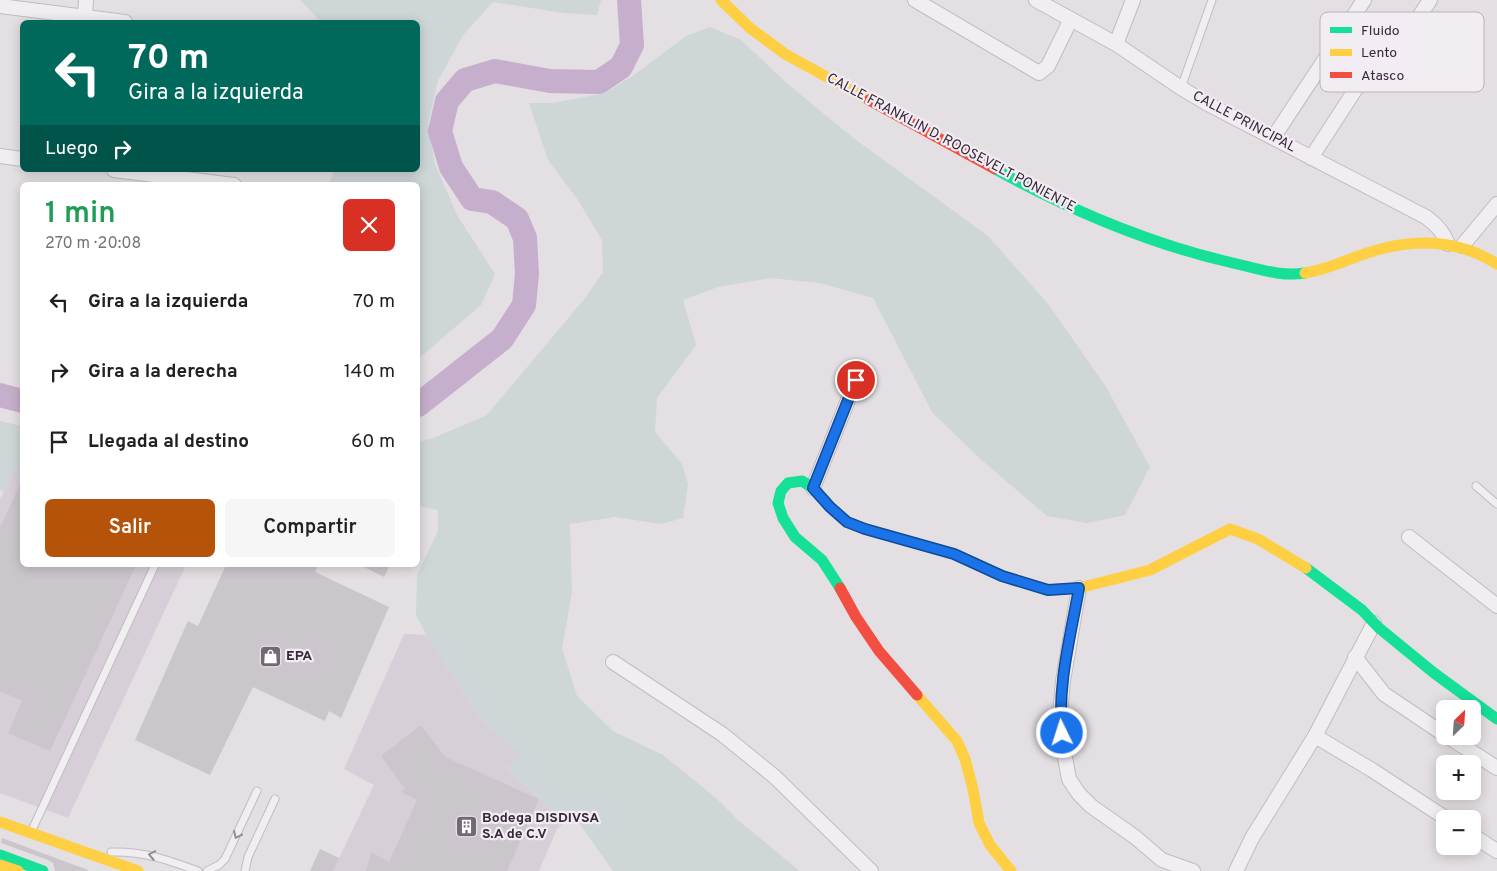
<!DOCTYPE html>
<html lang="es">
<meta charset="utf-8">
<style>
:root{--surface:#fff;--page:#f6f6f6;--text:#202124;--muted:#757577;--accent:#b45309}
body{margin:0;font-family:Overpass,sans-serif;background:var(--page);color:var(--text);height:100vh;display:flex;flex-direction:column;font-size:19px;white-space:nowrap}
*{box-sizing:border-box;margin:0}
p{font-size:16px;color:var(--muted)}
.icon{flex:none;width:28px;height:28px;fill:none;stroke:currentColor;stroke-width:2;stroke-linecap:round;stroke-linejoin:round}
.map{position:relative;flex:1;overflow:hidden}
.details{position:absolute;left:20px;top:182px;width:400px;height:385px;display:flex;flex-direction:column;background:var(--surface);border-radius:8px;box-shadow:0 2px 12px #0003}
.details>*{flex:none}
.hud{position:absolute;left:20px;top:20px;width:400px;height:152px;border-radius:8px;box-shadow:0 2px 12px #0003;background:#00695c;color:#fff;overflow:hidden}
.needle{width:32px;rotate:25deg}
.controls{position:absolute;left:1436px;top:700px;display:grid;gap:10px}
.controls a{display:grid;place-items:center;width:45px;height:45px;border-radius:8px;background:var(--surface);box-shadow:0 2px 12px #0003;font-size:25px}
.pin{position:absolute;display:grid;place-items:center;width:42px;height:42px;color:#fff;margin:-21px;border:2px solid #fff;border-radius:50%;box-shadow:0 1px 5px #0007}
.me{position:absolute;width:55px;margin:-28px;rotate:356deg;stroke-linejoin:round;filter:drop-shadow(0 0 4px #0008)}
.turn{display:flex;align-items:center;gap:18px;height:105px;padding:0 25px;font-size:22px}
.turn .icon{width:65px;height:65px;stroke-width:2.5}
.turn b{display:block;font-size:35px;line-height:42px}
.then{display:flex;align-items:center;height:48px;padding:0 25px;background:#0003;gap:10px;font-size:19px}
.round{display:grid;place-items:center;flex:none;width:52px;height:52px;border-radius:8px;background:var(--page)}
.overview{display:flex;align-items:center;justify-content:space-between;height:85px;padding:0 25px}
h1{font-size:30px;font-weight:600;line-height:38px;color:#1e9e55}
.action{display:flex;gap:10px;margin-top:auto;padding:10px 25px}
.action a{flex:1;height:58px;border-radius:8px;background:var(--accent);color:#fff;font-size:20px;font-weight:600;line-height:58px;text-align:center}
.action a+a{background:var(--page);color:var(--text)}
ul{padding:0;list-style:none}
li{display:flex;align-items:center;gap:15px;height:70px;padding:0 25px}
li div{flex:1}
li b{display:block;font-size:19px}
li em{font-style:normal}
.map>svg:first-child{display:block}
.built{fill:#d7cfd7}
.green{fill:#cfd6d7}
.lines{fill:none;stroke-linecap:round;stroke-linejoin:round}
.river{stroke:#c6afcc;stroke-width:24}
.building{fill:#cbc6cb}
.lane-casing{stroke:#c0bcc0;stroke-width:9}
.street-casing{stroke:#c0bcc0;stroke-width:16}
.lane{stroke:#f0eef0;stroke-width:7}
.street{stroke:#f0eef0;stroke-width:14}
.fast{stroke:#16e098;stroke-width:11}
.slow{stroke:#ffcf43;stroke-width:11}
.jam{stroke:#f24e42;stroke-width:11}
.oneway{stroke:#948b95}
.route-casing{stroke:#114b97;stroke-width:12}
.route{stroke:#1a73e8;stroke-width:9}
.labels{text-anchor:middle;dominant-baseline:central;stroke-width:4.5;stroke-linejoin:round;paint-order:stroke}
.street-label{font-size:14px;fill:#38283a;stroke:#f2ecf3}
.poi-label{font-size:14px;font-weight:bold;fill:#38283a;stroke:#f2ecf3;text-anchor:start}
.key{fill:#f2ecf3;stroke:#bab1bc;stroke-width:1}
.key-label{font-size:14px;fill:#38283a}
</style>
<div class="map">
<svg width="1497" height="871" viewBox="0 0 1497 871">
<rect width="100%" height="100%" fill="#e3dfe3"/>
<!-- built -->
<path class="built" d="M22,462V565H186L68,818L0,793V499L11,476Z
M404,634L426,635L482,720L522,755L507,768L561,819L539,871H333L374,785L344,769Z"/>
<!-- green -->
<path class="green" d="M300,0H601L597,15L564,13L493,2L463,35L438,81L428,125L435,164L457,215L495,274L481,305L418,359V185H329L334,170H418V22H321Z
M710,27L741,40L790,86L856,140L988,236L1049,305L1106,387L1150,467L1125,515L1087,523L1047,516L978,457L932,412L873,298L820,283L770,278L718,287L683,300L696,345L657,398L655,432L682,464L688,484L683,518L661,524L615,517L570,524L572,592L562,648L577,696L613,731L663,755L716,798L739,821L800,871H613L574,816L557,829L561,819L507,768L521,755L482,720L426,635L416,615L417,575L438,531V510L418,506V442L436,437L487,415L586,297L603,272L602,240L578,200L548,160L529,103H553L605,93L634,75L686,36Z
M0,421L22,426V462L11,476L4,492L0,490Z"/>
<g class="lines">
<!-- river -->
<path class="river" d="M0,395L22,401
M418,405L502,339L524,305L527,274L525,238L517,219L492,202L472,199L451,167L440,131L447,101L465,80L495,71L550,81L599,82L621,67L632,45L629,0"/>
</g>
<!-- building -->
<path class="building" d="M22,480V565H136L50,751L8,733L22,701L0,691V528Z
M226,565H318L315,572L389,607L341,718L329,711L325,721L253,687L210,775L135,740L188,621L198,626Z
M360,565H390L384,577Z
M421,725L445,757L539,799L507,871H366L371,852L389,862L417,800L401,792L405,789L381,756Z
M2,838L88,870V871H55L53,863L48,860L1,843Z
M320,849L339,858L333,871H310Z"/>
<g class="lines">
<defs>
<path id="lane" d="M1181,88L1212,0
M1476,486L1497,504
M32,830L155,565
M111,852C144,851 168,860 198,871
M207,871L219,865L225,859L257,791
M245,871L248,857L275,799"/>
<path id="street" d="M915,0L1039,73L1048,66L1071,19
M1036,0L1116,44L1181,88L1206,103L1426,217C1437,225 1443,232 1448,244
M0,6L125,22
M85,17L86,0
M1116,44L1133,0
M1273,138L1364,0
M0,156L22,159
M1311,158L1357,87L1392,58L1430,0
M114,170L234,185
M1462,246L1497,204
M813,488L856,380
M1409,537L1497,606
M1079,588L1063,681L1060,714L1064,752L1069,779L1079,794L1091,806L1135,837L1162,860L1193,871
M1355,657L1384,694L1445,735
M613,662L722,734L775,777L871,871
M1315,736L1372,770L1447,819
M1447,736L1497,768
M1472,835L1497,851
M1236,871L1252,838L1315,736L1374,623"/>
</defs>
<!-- lane casing -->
<use href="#lane" class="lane-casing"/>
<!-- street casing -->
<use href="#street" class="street-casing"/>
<!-- lane -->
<use href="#lane" class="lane"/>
<!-- street -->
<use href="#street" class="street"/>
<!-- fast -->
<path class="fast" d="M995,169C1072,211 1152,245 1237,264C1259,269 1282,277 1305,273
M1306,568L1362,610L1379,628L1434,673L1497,719
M840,588L822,560L795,537L783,518L778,503L781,491L788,483L802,481L813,488L830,507L847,522L865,529L954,554L1006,577
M0,855L43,871"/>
<!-- slow -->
<path class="slow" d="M721,0L750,28L785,54L869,100
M1305,273C1327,270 1346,260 1367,253C1412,238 1456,238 1497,264
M1006,577L1049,590L1079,588L1150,570L1230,529L1258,539L1306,568
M917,695L957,741L965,759L973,789L979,823L990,845L1011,871
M0,822L138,871
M0,865L18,871"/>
<!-- jam -->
<path class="jam" d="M869,100L995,169
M840,588L856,617L879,651L917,695"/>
</g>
<!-- one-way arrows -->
<defs><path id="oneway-chevron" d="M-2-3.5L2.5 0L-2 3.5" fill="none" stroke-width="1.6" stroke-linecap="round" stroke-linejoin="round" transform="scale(1.25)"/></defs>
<g class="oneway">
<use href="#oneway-chevron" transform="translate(237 835) rotate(115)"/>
<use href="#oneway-chevron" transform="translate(152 855) rotate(-169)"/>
</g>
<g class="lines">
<defs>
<path id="route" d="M856,380L813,488L830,507L847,522L865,529L954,554L1002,576L1048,590L1079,588C1071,635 1057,685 1062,733"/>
</defs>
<!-- route casing -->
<use href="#route" class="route-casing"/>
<!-- route -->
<use href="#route" class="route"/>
</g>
<!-- icons -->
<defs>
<symbol id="shop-square" viewBox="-11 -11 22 22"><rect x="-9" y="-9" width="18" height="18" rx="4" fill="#746875" stroke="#f2ecf3"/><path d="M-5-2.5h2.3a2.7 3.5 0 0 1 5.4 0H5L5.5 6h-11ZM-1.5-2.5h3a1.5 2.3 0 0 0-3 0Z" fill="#fff"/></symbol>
<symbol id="building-square" viewBox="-11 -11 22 22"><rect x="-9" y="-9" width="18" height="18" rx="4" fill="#746875" stroke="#f2ecf3"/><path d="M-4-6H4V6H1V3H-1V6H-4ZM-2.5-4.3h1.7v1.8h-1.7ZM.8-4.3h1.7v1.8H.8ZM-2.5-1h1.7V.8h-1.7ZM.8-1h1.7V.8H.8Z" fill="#fff"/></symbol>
</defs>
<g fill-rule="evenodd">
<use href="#shop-square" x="258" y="644" width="25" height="25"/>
<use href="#building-square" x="454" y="814" width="25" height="25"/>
</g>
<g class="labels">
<!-- street labels -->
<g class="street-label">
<text transform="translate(1244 122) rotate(28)">CALLE PRINCIPAL</text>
<text transform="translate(951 143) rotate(28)">CALLE FRANKLIN D. ROOSEVELT PONIENTE</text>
</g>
<!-- poi labels -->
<g class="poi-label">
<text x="286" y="656">EPA</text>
<text x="482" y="818">Bodega DISDIVSA<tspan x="482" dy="16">S.A de C.V</tspan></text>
</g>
</g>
<!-- legend -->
<rect x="1320" y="12" width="164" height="80" rx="8" class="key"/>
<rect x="1330" y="27" width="22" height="6" fill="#16e098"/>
<rect x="1330" y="49" width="22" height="7" fill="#ffcf43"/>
<rect x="1330" y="72" width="22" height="6" fill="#f24e42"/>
<g class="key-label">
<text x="1361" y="35">Fluido</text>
<text x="1361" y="57">Lento</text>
<text x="1361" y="80">Atasco</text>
</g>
</svg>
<div class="controls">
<a><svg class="needle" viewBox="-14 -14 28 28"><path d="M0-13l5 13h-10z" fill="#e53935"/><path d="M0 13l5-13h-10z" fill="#757577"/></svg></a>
<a>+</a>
<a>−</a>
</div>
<div class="pin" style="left:856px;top:380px;background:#d93025"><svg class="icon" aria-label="arrive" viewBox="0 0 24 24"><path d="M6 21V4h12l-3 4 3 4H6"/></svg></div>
<svg class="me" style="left:1062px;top:733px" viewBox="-20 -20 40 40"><circle r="17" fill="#1a73e8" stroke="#fff" stroke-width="3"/><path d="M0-11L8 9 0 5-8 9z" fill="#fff"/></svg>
<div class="hud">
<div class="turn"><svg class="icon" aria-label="left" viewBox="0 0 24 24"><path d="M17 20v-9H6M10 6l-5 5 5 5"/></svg><div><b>70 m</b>Gira a la izquierda</div></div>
<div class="then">Luego<svg class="icon" aria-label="right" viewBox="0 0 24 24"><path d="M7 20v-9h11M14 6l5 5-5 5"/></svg></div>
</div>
<section class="details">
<div class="overview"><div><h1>1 min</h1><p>270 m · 20:08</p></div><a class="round" style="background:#d93025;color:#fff"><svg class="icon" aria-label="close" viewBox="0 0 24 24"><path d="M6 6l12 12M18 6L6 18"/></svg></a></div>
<ul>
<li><svg class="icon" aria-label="left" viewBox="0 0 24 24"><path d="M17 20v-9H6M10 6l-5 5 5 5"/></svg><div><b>Gira a la izquierda</b></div><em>70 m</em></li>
<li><svg class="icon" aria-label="right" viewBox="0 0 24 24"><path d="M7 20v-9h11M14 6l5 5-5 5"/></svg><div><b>Gira a la derecha</b></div><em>140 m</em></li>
<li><svg class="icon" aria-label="arrive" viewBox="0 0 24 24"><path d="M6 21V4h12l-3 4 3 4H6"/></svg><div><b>Llegada al destino</b></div><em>60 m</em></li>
</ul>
<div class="action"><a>Salir</a><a>Compartir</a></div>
</section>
</div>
